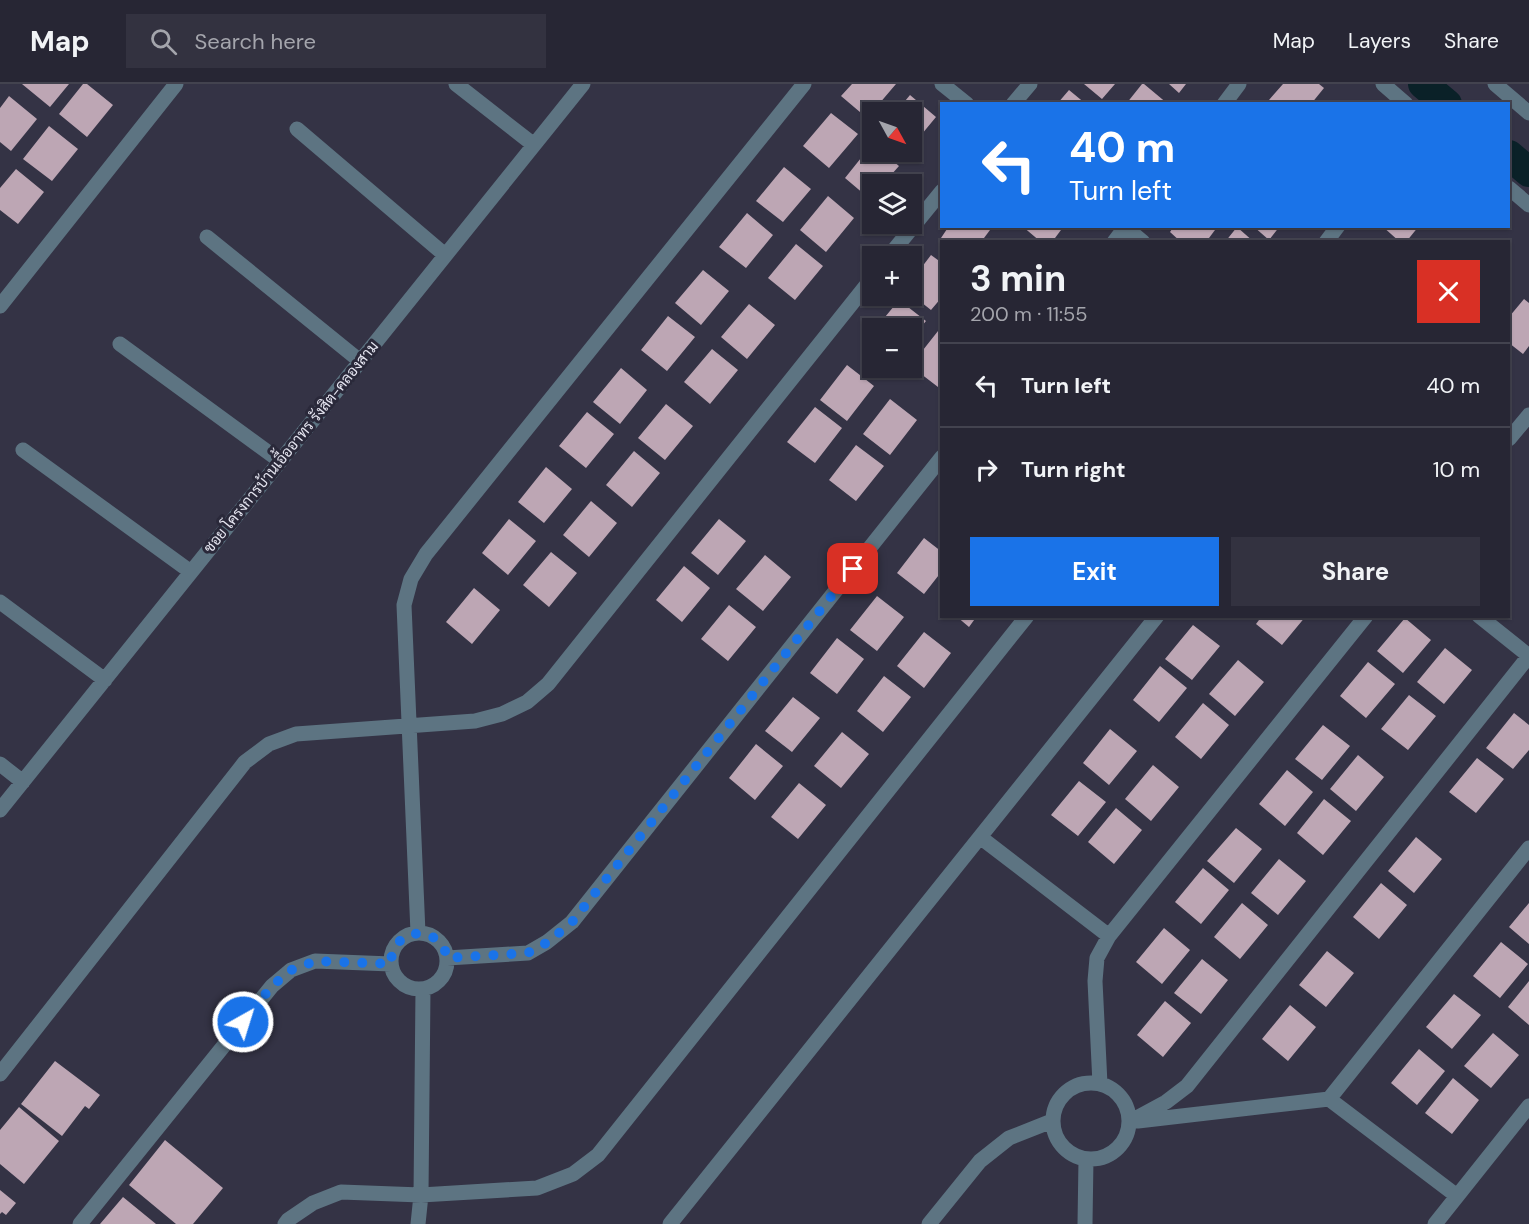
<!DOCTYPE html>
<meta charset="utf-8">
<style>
:root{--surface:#272634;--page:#333240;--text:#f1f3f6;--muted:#a4a5ac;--line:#43434f;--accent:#1a73e8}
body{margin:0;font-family:"DM Sans",Sarabun,sans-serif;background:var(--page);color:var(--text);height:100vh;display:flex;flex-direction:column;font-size:22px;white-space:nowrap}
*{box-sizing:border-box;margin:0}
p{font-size:20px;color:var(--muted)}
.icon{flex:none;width:33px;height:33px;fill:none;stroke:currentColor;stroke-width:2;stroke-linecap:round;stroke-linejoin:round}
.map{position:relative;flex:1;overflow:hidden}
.details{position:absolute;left:940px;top:156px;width:570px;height:378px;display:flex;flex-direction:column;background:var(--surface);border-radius:0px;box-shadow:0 2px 4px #0004,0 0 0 2px var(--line)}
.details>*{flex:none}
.guide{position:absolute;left:940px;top:18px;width:570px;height:126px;border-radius:0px;box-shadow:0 2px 4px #0004,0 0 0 2px var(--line);background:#1a73e8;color:#fff;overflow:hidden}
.needle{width:39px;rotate:130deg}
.fabs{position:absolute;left:862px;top:18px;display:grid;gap:12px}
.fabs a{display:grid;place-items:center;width:60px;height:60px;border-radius:0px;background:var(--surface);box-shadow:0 2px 4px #0004,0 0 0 2px var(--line);font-size:30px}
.pin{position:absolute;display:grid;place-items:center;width:51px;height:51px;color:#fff;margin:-26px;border-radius:12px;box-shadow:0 3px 9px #0006}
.me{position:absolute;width:66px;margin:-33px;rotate:39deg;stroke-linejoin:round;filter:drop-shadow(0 0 4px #0008)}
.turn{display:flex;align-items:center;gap:21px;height:126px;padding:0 30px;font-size:27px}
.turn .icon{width:78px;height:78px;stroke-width:2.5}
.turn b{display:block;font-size:42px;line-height:51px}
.round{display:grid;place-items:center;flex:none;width:63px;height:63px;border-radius:0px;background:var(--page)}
.headline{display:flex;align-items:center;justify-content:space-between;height:102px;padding:0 30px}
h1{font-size:36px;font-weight:700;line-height:45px}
.action{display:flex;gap:12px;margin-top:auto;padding:12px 30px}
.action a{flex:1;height:69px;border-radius:0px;background:var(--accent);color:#fff;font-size:24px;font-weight:700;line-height:69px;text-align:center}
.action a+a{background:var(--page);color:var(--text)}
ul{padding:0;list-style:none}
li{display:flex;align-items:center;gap:18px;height:84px;padding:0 30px;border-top:2px solid var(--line)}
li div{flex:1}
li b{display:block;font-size:22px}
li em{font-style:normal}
header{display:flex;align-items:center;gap:36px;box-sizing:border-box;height:84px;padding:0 30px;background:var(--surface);border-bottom:2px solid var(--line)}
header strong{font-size:28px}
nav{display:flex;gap:33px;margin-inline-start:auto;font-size:21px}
.search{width:420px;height:54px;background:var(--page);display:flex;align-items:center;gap:15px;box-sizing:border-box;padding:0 21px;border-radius:0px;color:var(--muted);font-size:22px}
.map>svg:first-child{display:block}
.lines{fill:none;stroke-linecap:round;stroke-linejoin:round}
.canal{stroke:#0a2128;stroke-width:30}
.building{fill:#bda6b4}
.minor{stroke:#5d7482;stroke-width:15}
.route{stroke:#1a73e8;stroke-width:10;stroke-dasharray:0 18}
.labels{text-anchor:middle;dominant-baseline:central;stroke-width:6;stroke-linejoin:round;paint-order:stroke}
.street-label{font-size:15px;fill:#e5e5f0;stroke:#2a293a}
</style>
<header>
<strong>Map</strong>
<div class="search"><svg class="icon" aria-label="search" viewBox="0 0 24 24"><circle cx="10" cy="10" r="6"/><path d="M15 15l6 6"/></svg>Search here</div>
<nav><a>Map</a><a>Layers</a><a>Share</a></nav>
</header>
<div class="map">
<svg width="1529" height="1140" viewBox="0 0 1529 1140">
<rect width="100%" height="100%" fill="#343345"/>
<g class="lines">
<!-- canal -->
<path class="canal" d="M1423,0L1447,20
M1509,71L1529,88"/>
</g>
<!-- building -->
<path class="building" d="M22,0H69L50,23Z
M83,0H87L113,21L87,53L59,30Z
M852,0H896L867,34L841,12Z
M1084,0H1115L1102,15Z
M1142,0H1144L1168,20H1126Z
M1169,0H1186L1179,9Z
M1283,0H1319L1324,4L1311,20H1273L1269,16Z
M1069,6L1086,20H1057Z
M910,11L936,33L912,62V28H896Z
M9,12L37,35L11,67L0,58V24Z
M831,29L858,50L829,84L803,62Z
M49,42L78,65L52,97L23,75Z
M873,59V68H882L899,82L883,100H873V113L871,116L845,94Z
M784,83L811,105L783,138L756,117Z
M16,85L44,108L18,140L0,126V104Z
M828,112L854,134L826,168L800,146Z
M747,129L773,151L746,184L719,163Z
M949,142H993L981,158H945L941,154Z
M1022,142H1064L1052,158H1041Z
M1174,142H1218L1206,158H1181L1170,148Z
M1253,142H1280L1269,156Z
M1382,142H1419L1406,158H1400Z
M1237,143L1254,158H1225Z
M796,160L823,182L795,216L768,194Z
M931,171L942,179V213L931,226L912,211V196Z
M703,186L729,207L701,241L675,219Z
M1524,215L1529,219V262L1523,270L1509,259V233Z
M899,216L926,237L912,254V244H876Z
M749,220L775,241L747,275L721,253Z
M668,232L695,253L667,287L641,266Z
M938,247L942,251V297L938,303L912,283V280Z
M712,265L738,286L710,320L684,298Z
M847,281L874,302L847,337L820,316Z
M621,284L647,306L620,340L593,318Z
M890,315L917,336L890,371L863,350Z
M666,320L693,342L665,376L638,354Z
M815,323L842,344L815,379L787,358Z
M587,328L614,350L586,384L559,362Z
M856,361L884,382L856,417L829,396Z
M634,367L660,389L632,423L606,401Z
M546,383L572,405L544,439L518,418Z
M591,417L617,439L589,473L563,451Z
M509,435L536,457L508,491L482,469Z
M719,435L746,457L718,491L691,469Z
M924,454L942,468V487L924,510L897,489Z
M551,468L577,489L549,523L523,501Z
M765,471L791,493L763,527L736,505Z
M684,482L710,504L682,538L656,516Z
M474,504L500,526L472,560L446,538Z
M877,512L904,533L877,567L850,546Z
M729,521L756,543L728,577L701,555Z
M956,532H977L969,543Z
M1262,532H1306L1282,561L1256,540Z
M1405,534L1431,556L1403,589L1377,567Z
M1193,541L1220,562L1192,596L1165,575Z
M924,548L951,569L924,604L897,582Z
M837,554L864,575L837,610L810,589Z
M1445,564L1472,586L1444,620L1417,598Z
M1238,576L1264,598L1235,632L1209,610Z
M1368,578L1395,600L1366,634L1340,612Z
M1160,582L1187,604L1159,638L1133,616Z
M884,592L911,613L883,648L857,627Z
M1409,611L1436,632L1408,666L1381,645Z
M793,613L820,634L792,668L765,647Z
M1203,619L1229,641L1201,675L1175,653Z
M1514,629L1529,641V666L1513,685L1486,664Z
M1323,641L1350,662L1322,696L1295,675Z
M1110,645L1137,667L1109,701L1083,679Z
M842,648L869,670L841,704L814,682Z
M756,660L783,682L755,716L729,694Z
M1358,671L1384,693L1356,727L1330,705Z
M1477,674L1504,695L1476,729L1449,708Z
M1153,681L1179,703L1151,737L1125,715Z
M1287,686L1313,708L1285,742L1259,720Z
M1079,697L1106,718L1078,752L1051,731Z
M799,699L826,721L798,755L771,733Z
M1324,715L1351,737L1323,771L1297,749Z
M1116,724L1142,746L1114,780L1088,758Z
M1236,744L1262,765L1234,799L1207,777Z
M1416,753L1442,775L1414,809L1388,787Z
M1279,775L1306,797L1278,831L1251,809Z
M1203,784L1229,806L1201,840L1175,818Z
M1381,799L1407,821L1379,855L1353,833Z
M1242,819L1268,841L1240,875L1214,853Z
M1529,819V860L1509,843Z
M1164,844L1190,866L1162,900L1136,878Z
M1501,858L1528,880L1500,914L1473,892Z
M1327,867L1354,889L1326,923L1299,901Z
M1202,875L1228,896L1201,930L1174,909Z
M1529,897V941L1508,923Z
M1454,910L1481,931L1452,965L1426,943Z
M1165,917L1191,939L1163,973L1137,951Z
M1290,921L1316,943L1288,977L1262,955Z
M1493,949L1519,971L1491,1004L1464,982Z
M1419,965L1445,987L1417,1021L1391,999Z
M55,977L100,1011L89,1025L85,1022L62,1052L21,1020Z
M1453,994L1479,1016L1452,1050L1425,1029Z
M19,1023L59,1057L24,1100L0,1080V1046Z
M165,1056L223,1104L193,1140H176L129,1101Z
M0,1106L16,1119L6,1131L2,1128L0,1130Z
M123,1113L156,1140H100Z"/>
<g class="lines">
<!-- minor -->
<path class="minor" d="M456,0L534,61
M942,0L967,20
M1383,0L1406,20
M1495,0L1529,29
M1013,20L1030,0
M1224,20L1239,0
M297,45L445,171
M1509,104L1529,121
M1124,142L1143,158
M207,153L360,277
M1114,158L1126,142
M1326,158L1338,142
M889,172L942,107
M0,222L176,0
M120,260L280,377
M1509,355L1529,331
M23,366L191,488
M0,518L105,596
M1479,532L1529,572
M0,680L23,698
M0,726L583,0
M980,753L1109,852
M391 877a28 28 0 1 1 56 0a28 28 0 1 1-56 0Z
M418,849L404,521L411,495L426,470L804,0
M447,874L528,869L547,858L572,838L942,373
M0,990L245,678L269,660L296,650L475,637L502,630L527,618L548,600L873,193
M1053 1037a38 38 0 1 1 76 0a38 38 0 1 1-76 0Z
M1100,1000L1095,897L1097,874L1109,852L1366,532
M1329,1015L1457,1112
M1138,1037L1329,1015L1529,764
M1129,1038L1166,1018L1187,1002L1529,572
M80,1140L272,902L291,886L315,877L391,880
M285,1140L288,1136L313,1119L341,1108L421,1111L537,1104L573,1090L598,1071L1027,532
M418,1140L421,1111L423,905
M670,1140L1157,532
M929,1140L980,1077L1009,1054L1052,1037
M1085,1140L1086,1075
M1435,1140L1529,1022"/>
</g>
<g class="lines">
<!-- route -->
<path class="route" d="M243,938L272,902L291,886L303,882L315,877L391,880C391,874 392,867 396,862C407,844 435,846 444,865C446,868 446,871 447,874L528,869L548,858L572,838L853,485"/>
</g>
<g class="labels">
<!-- street labels -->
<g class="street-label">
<text transform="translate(291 363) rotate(-51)">ซอย โครงการบ้านเอื้ออาทร รังสิต-คลองสาม</text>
</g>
</g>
</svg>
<div class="fabs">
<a><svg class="needle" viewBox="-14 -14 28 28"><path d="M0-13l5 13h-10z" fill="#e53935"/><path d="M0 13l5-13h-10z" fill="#a4a5ac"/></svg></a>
<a><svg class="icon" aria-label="layers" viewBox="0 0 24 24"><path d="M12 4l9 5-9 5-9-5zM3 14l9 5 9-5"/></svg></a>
<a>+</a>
<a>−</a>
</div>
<div class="pin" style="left:853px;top:485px;background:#d93025"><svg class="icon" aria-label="arrive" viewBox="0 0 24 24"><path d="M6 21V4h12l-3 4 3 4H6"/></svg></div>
<svg class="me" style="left:243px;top:938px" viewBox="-20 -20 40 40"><circle r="17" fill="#1a73e8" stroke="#fff" stroke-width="3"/><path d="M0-11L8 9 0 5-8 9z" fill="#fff"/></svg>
<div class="guide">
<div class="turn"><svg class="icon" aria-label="left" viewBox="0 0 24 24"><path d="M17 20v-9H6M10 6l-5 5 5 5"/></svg><div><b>40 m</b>Turn left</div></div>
</div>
<section class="details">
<div class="headline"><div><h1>3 min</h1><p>200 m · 11:55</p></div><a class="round" style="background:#d93025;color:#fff"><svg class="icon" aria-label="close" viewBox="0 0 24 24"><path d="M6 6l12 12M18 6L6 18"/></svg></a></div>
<ul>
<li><svg class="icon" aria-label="left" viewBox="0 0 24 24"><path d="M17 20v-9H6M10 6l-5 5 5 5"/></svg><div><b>Turn left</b></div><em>40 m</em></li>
<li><svg class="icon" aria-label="right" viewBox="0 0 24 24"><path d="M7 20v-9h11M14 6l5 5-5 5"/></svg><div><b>Turn right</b></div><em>10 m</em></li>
</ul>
<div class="action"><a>Exit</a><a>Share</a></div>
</section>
</div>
